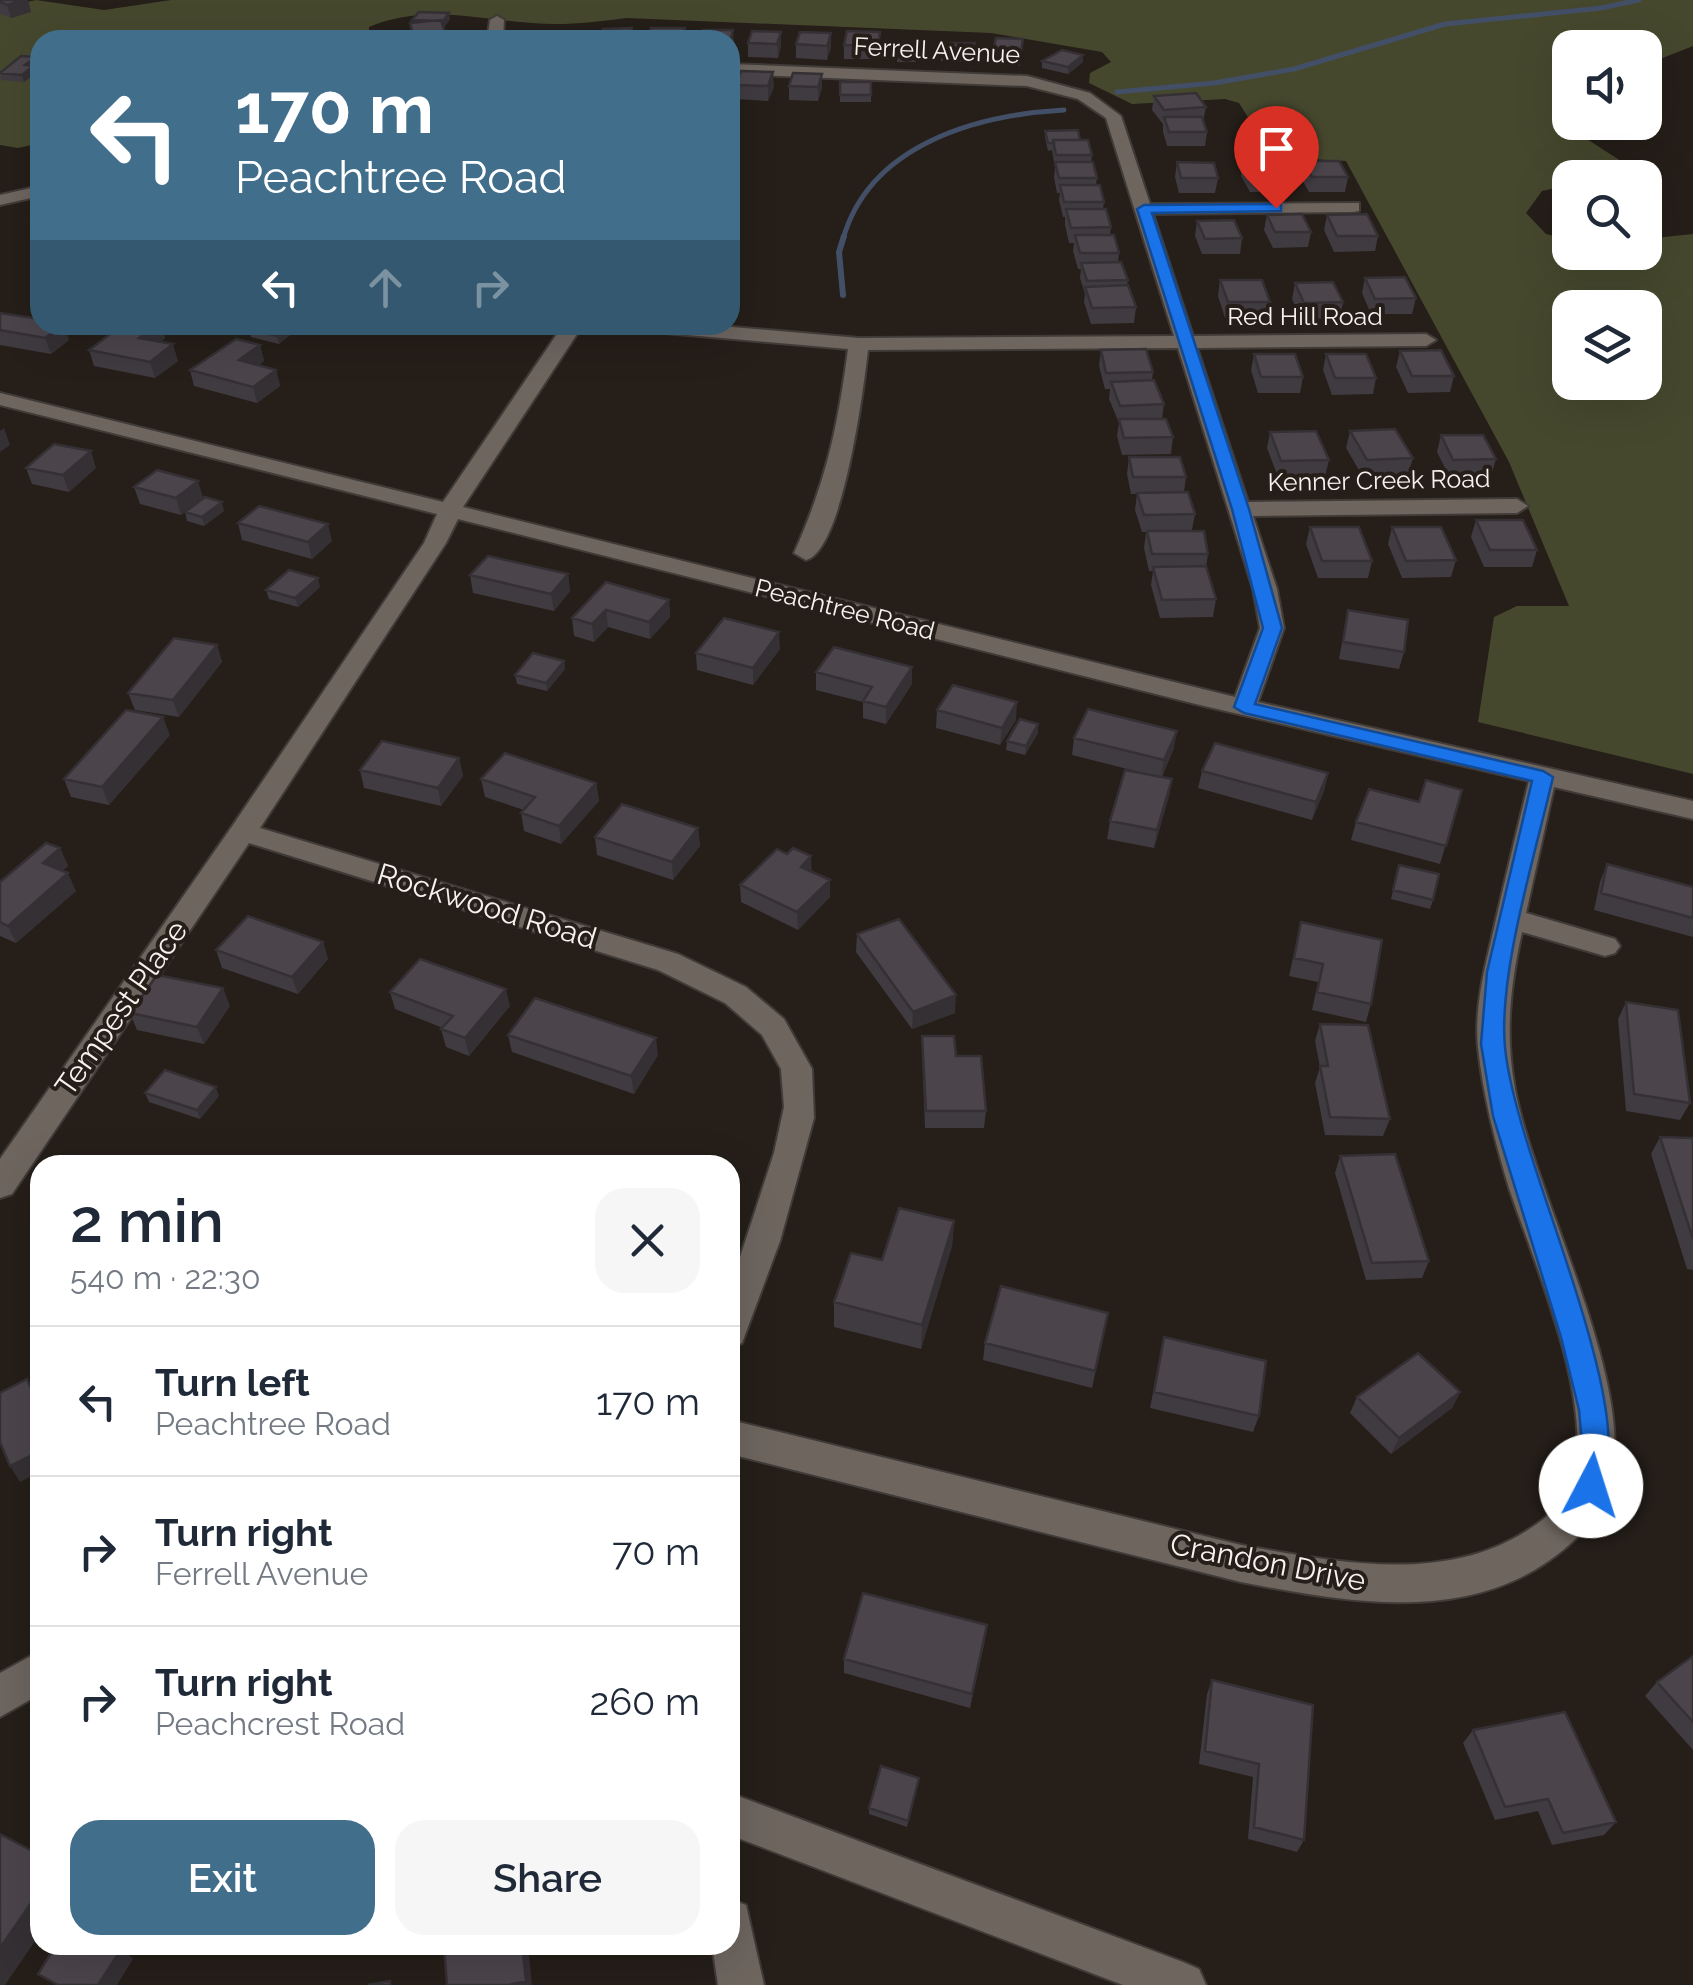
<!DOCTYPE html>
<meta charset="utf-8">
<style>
:root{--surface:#fff;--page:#f6f6f7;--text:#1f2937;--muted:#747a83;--line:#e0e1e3;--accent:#416e8b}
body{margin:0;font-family:Raleway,sans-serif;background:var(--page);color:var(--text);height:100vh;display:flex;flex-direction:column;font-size:38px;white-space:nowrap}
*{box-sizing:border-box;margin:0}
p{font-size:32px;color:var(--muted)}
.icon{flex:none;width:55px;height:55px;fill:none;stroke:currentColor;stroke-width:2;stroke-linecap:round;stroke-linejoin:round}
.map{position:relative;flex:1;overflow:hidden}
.drawer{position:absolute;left:30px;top:1155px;width:710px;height:800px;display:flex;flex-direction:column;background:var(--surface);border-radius:30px;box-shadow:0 10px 40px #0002}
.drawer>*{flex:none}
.banner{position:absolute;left:30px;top:30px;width:710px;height:305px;border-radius:30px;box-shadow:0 10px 40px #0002;background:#416e8b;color:#fff;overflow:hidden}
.buttons{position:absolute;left:1552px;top:30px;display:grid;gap:20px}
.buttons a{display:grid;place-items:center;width:110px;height:110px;border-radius:20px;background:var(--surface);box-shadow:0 10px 40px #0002;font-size:50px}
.pin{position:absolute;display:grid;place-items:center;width:85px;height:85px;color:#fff;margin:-102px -42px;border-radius:50% 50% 50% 0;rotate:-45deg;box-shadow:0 0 10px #0007}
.pin .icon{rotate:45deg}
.me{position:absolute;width:110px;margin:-55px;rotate:5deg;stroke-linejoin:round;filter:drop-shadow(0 0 8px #0008)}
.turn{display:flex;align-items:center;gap:35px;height:210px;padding:0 40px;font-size:45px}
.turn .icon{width:130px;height:130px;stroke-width:2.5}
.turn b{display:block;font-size:70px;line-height:85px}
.lanes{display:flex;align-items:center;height:95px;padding:0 40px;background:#0003;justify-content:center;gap:50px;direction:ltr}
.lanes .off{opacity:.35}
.round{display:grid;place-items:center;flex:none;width:105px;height:105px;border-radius:30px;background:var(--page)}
.head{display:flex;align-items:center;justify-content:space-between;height:170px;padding:0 40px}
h1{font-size:60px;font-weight:600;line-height:75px}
.button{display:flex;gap:20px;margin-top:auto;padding:20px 40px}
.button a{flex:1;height:115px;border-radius:30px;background:var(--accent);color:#fff;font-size:40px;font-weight:600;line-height:115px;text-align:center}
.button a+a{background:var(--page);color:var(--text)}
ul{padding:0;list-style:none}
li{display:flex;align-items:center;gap:30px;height:150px;padding:0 40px;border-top:2px solid var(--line)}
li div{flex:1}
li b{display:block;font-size:38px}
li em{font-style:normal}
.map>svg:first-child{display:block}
.forest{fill:#46482e;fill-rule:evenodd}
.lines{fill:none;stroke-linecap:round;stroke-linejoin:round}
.stream-far1{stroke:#424f66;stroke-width:5}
.stream{stroke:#424f66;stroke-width:6}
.minor-casing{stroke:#413b38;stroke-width:4}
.minor{fill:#6e655f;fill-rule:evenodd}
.wall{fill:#403b40}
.shaded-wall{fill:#343034}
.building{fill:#4b454b;stroke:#343034;stroke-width:2.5}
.route{fill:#1a73e8;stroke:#114b97;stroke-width:2.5}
.labels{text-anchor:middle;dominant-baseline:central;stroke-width:8;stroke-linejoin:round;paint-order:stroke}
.far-street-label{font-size:25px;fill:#f7f2ee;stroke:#251e19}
.street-label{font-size:30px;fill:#f7f2ee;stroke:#251e19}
</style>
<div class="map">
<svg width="1693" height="1985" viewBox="0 0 1693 1985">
<rect width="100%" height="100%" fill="#251e19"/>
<!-- forest -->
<path class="forest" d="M36,0L104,10L171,0H1693V46L1645,65V48H1570V103L1559,111L1565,125L1621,161L1617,176L1570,178V185L1542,191L1526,213L1546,234L1570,240V252H1645V239L1693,234V774L1478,722L1494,617L1517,606H1569L1509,462L1346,161L1273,157L1239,103L1225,99L1132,104L1089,83L1090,73L1111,62L1102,52L991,33L626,18C595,22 564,26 532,23C476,19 423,4 369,27V40H40V143L18,148L0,145V8ZM1570,308H1645V382H1570Z"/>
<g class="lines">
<!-- stream-far1 -->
<path class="stream-far1" d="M1117,92L1214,83L1294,69L1445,24L1601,8L1639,0
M843,239C870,144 977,115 1064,110"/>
<!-- stream -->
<path class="stream" d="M843,295L839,252L844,236"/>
<defs>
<path id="minor" d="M497,16L504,20L503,40H487L490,20Z
M730,64L1027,76L1090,93L1121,116L1150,204L1359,203V211L1353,212L1153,214L1193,336L1426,334L1436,340L1426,346L1197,348L1248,502L1517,499L1528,506L1517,513L1253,516L1277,589L1284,628L1258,702L1693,801V819L1554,787L1526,913L1615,939L1620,946L1615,953L1605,956L1522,932C1510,987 1505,1034 1515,1089C1534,1192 1635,1382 1611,1477C1601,1517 1577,1542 1544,1564C1455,1623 1339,1601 1241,1582L730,1454V1420L1241,1545C1335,1562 1444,1585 1528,1530C1550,1516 1568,1499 1574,1473C1592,1395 1534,1263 1509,1188C1495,1142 1483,1095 1478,1048C1474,1007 1485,967 1494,928C1505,879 1517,830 1529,781L1200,705L458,519L446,543L260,828L678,954L746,987L784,1019L812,1069L814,1118L780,1241L742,1343L730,1347V1288L774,1153L784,1107L781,1069L762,1035L725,1003L658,970L249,843L12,1194L0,1198V1159L233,825L424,543L437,514L0,405V393L443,502L563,325H583L463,507L1235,697L1260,628L1253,589L1178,348L868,350C864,386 843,551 806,560L794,553C826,482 838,426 848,349L642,331L632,325H709L859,338L1174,336L1106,118L1078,99L1027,86L730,74Z
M40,186V196L0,205V195Z
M40,1651V1694L0,1717V1673Z
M730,1793L1183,1962L1199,1969L1206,1985H1123L730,1835Z
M730,1899L746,1905L764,1985H718L712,1945H730Z"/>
</defs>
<!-- minor casing -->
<use href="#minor" class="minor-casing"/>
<!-- minor -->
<use href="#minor" class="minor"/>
</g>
<!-- wall -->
<path class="wall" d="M0,0H28L31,12L11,18L0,14Z
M781,32V46L778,58L748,57V43Z
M800,32L831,47L827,60L796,58V44Z
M898,42H923L921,62H897Z
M975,43L973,62L941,61L942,48H950Z
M844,45H880L878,59H844Z
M993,51L1022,53L1020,66L992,65Z
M36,57L38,64L34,68L36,73L24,82L1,80L0,72Z
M1042,61L1083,62L1068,74L1042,68Z
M840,82H871V102H840Z
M735,85L774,87L768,101L735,99Z
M789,86L822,88L818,101L789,100Z
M1154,96L1206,107L1203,122L1207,132L1205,146H1167L1163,132V124L1152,110Z
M1045,131L1080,140L1092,155L1091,162L1097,178L1096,185L1104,202L1103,209L1111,227L1110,235L1119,253L1118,262L1128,280L1127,285L1136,307L1134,323L1091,324L1084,302L1085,294L1080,278L1081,269H1078L1073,251L1074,243H1069L1065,225V217H1063L1059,200L1060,193H1057L1054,177L1055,168L1052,150L1048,151L1045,138Z
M1243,161L1289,176L1286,191L1250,192L1241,176Z
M1303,161L1348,177L1345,192H1309L1300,176Z
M1177,162L1218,178L1215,193H1179L1175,177Z
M1267,215L1311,232L1308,247L1273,248L1264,230Z
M1327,215L1378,236L1375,251L1334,252L1324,230Z
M1197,221L1242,238L1240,254H1202L1195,236Z
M1365,278L1416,298L1412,314H1371L1362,293Z
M1220,280L1270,302L1268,318H1225L1218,296Z
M1295,283L1343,302L1340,318L1301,319L1292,299Z
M0,313L69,340L51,354L0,345Z
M122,325H161L165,338L160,342L178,361L155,378L94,366L89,350Z
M300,327L279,344L251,337L249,329Z
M260,345L264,361L259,365L276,370L280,386L257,403L194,386L190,370Z
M1101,350L1153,372L1152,380L1164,404L1162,419L1173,437L1171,454L1122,455L1117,436L1119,423L1109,399L1110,389H1105L1099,366Z
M1400,351L1454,376L1450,392L1408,393L1396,367Z
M1254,354L1303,377L1300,393H1258L1251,370Z
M1326,354L1376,378L1373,394L1332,395L1323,370Z
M1350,431L1413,458L1408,474L1363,477L1346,448Z
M1270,432L1329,460L1325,476L1278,477L1267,448Z
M1441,435L1496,459L1491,476H1449L1437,452Z
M1129,457L1186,477L1184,492L1195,514L1192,530L1208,554L1206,567L1216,599L1213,617L1160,618L1151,585L1153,571H1149L1144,548L1146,532H1142L1135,510L1137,494H1131L1127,474Z
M26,468H96L69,492L32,484Z
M134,487L203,497L224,511L204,526L187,521L185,512L181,515L140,504Z
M1476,520L1537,550L1532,567H1484L1471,537Z
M238,523L332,541L312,559L242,540Z
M1310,527L1372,561L1368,578H1318L1306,544Z
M1392,527L1456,560L1451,577L1402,578L1388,544Z
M568,574L570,591L554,611L473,593L470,575Z
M606,582L669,600L670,617L650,639L608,627L594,642L574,636L572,618Z
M320,587L298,607L269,599L266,590Z
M1348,610L1404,652L1399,669L1339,659Z
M217,645L222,662L179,717L135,710L128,693Z
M780,649L753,685L697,670L696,653Z
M564,661L565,669L547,691L517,684L515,675Z
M816,672L912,684L886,724L863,718V702L816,690Z
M937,710L1016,720L1000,745L936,728Z
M1038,733L1025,755L1006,750L1007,741Z
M170,735L109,805L71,797L64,779Z
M1074,738L1174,748L1162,777L1172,779L1169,796L1154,848L1107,839L1110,821L1151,775L1072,755Z
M459,758L463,776L441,806L364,788L360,770Z
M1202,771L1328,773L1324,791L1312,820L1198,788Z
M481,779L596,783L599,801L561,844L524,831L521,813L524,810L485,797Z
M1462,790L1440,864L1351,840L1356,822Z
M698,828L700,846L673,880L597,855L595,837Z
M60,848L68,866L62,871L76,891L16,943L0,936V882Z
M1607,864L1693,887V937L1594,910L1600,882Z
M1399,865L1433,900L1430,909L1391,899Z
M812,871L830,880V897L798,930L741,902L740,885Z
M1301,922L1371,1004L1366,1022L1312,1010L1318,982L1289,976Z
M857,934L955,1013L912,1029L856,952Z
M323,942L328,959L298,994L222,968L216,950Z
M390,992L510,1006L469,1056L446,1047L441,1029L443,1028L395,1009Z
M1626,1002L1690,1103L1680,1120L1626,1111L1618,1019Z
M230,1006L204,1044L137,1030L130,1013Z
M1320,1024L1390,1119L1383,1136L1325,1135L1315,1083L1320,1067L1315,1041Z
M508,1035L658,1055L634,1094L512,1052Z
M922,1036L956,1056L986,1111L984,1128H925L922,1054Z
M145,1093L219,1096L200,1119L149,1102Z
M1660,1137L1693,1138V1270L1687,1269L1651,1154Z
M1340,1156L1429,1261L1422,1278L1366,1280L1335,1173Z
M954,1221L952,1246L921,1349L834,1327V1302Z
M1108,1313L1092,1388L983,1360L985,1343Z
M1164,1337L1259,1416L1253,1432L1150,1408Z
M1460,1392L1452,1408L1391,1454L1350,1413L1357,1397Z
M985,1640L970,1708L844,1673V1659Z
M1693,1656V1750L1645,1696L1657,1682Z
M1212,1680L1304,1840L1297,1852L1248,1839L1253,1777L1199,1764L1207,1694Z
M1473,1730L1616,1822L1604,1835L1552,1845L1538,1811L1495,1820L1463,1743Z
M919,1778L907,1827L869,1814V1808Z"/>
<!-- shaded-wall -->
<path class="shaded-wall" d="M22,0H28L31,12L11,18L7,5Z
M449,13L450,19L444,28L443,21Z
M733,30L734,44L731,56L730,42Z
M445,32L446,40H414L413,34Z
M781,32V46L778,58L777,44Z
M831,33V47L827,60V46Z
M1083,55V62L1068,74V67Z
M36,57L38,64L34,68L36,73L24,82L22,75L25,65Z
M773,72L774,87L768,101V86Z
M822,74V88L818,101V87Z
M62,325H64L69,340L51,354L45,338Z
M156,325H161L165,338L144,354L139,338Z
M291,325H300V327L279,344L277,336Z
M173,344L178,361L155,378L150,362Z
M260,345L264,361L243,376L239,360Z
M276,370L280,386L257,403L253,387Z
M4,428L10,445L0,452V431Z
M91,451L96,468L69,492L63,475Z
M198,481L203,497L181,515L176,498Z
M222,502L224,511L204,526L202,517Z
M328,524L332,541L312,559L308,542Z
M568,574L570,591L554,611L551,594Z
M318,578L320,587L298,607L295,598Z
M669,600L670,617L650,639L649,622Z
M606,610L608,627L594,642L592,624Z
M779,632L780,649L753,685V668Z
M217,645L222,662L179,717L173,700Z
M564,661L565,669L547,691L546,683Z
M912,667V684L886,724V707Z
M1017,702L1016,720L1000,745L1002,728Z
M163,717L170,735L109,805L102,787Z
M1038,724V733L1025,755L1026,746Z
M1177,731L1174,748L1161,777L1164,760Z
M459,758L463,776L441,806L438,788Z
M1328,773L1324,791L1312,820L1316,802Z
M1172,779L1169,796L1154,848L1157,830Z
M596,783L599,801L561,844L559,826Z
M698,828L700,846L673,880L672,862Z
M60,848L68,866L51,881L43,863Z
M811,856L812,874L801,867Z
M68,873L76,891L16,943L8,926Z
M830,880V897L798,930L797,912Z
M323,942L328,959L298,994L292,977Z
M223,988L230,1006L204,1044L197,1027Z
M506,989L510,1006L469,1056L465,1038Z
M956,995L955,1013L912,1029L913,1012Z
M656,1038L658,1055L634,1094L631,1076Z
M216,1087L219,1096L200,1119L197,1110Z
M954,1221L952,1246L921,1349L922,1325Z
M1460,1392L1452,1408L1391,1454L1399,1438Z
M40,1451V1472L20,1482L10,1466Z
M987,1625L985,1640L970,1708L972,1694Z
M40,1890V1934L5,1985H0V1948Z
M522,1945H528L532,1985H509Z
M122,1948L133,1959L117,1985H98Z"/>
<!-- building -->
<path class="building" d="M0,0H22L7,5L0,2Z
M419,12L449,13L443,21L412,20Z
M441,20L445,32L413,34L410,23Z
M632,28L631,40H602L603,29Z
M651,28H685L681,40H647Z
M703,30H733L730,42V40H699Z
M752,31L781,32L777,44L748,43Z
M847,31L880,32L878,46L844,45Z
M581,32L584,40H553L551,34Z
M800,32L831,33L827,46L796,44Z
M996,38L1023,39L1021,52L993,51Z
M898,42H923L921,55H897Z
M951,43H975L973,55L941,54L942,48H950Z
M1062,50L1083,55L1068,67L1042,61Z
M21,56L36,57L25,65L33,66L22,75L0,73Z
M741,71L773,72L768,86L735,85Z
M793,73L822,74L818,87L789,86Z
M840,82H871V95H840Z
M1196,93L1206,107L1164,110L1154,96Z
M1164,117H1202L1207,132H1169Z
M1078,130L1080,140H1053L1054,143H1048L1045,131Z
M1053,140H1088L1092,155H1056Z
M1279,160L1289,176L1252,177L1243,161Z
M1303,161H1339L1348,177H1312Z
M1055,162H1093L1097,178H1059Z
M1177,162L1214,163L1218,178H1181Z
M1060,185H1100L1104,202H1064Z
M1066,209H1106L1111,227L1071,228Z
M1302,214L1311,232H1275L1267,215Z
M1367,214L1378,236H1337L1327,215Z
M40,217V228L37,229L31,219Z
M1234,220L1242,238L1205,239L1197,221Z
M1075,235H1114L1119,253H1080Z
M1121,262L1128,280L1087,281L1081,263Z
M1405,277L1416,298L1375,299L1365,278Z
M1220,280H1262L1270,302H1228Z
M1333,282L1343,302L1304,303L1295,283Z
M1128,285L1136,307L1092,308L1085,287Z
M0,313L40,319V325H62L45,338L0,330Z
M122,325H156L139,338L173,344L150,362L89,350Z
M255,325H291L277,336L249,329Z
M236,339L260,345L239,360L276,370L253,387L190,370Z
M1146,349L1153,372L1106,373L1101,350Z
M1441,350L1454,376H1412L1400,351Z
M1254,354H1295L1303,377H1261Z
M1326,354H1366L1376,378H1335Z
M1154,380L1164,404L1120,406L1111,382Z
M1119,419H1166L1173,437L1124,438Z
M1395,429L1413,458L1367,460L1350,431Z
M1316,431L1329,460L1281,461L1270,432Z
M1441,435H1483L1496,459L1453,460Z
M54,444L91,451L63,475L26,468Z
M1129,457H1180L1186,477H1133Z
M157,470L198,481L176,498L134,487Z
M1188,492L1195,514L1144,515L1137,493Z
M205,497L222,502L202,517L185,512Z
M259,506L328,524L308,542L238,523Z
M1476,520H1523L1537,550H1490Z
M1310,527H1359L1372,561H1322Z
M1392,527H1441L1456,560L1406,561Z
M1147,531H1204L1208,554H1152Z
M488,556L568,574L551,594L470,575Z
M1206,566L1216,599L1162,600L1153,567Z
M289,570L318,578L295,598L266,590Z
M606,582L669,600L649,622L606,610L592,624L572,618Z
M1348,610L1408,620L1404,652L1343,642Z
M724,618L779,632L753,668L696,653Z
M174,638L217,645L173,700L128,693Z
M834,647L912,667L886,707L863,701L872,687L816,672Z
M533,653L564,661L546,683L515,675Z
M953,685L1017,702L1002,728L937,710Z
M1088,709L1177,731L1164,760L1074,738Z
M126,710L163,717L102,787L64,779Z
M1020,719L1038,724L1026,746L1007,741Z
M382,741L459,758L438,788L360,770Z
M1215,743L1328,773L1316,802L1202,771Z
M505,753L596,783L559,826L521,813L535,797L481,779Z
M1125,770L1172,779L1157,830L1110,821Z
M1426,780L1462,790L1446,846L1356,822L1369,789L1419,802Z
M622,804L698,828L672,862L595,837Z
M46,843L60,848L43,863L68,873L8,926L0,922V882Z
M793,848L811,856L801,867L830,880L797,912L740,885L777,849L787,854Z
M1607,864L1693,887V918L1601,893Z
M1399,865L1439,874L1433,900L1393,890Z
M248,916L323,942L292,977L216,950Z
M899,919L956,995L913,1012L857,934Z
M1301,922L1382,940L1371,1004L1317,992L1323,964L1294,958Z
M420,959L506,989L465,1038L441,1029L453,1016L390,992Z
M157,975L223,988L197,1027L130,1013Z
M535,998L656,1038L631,1076L508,1035Z
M1626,1002L1678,1010L1690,1103L1634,1094Z
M1320,1024L1368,1025L1390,1119L1330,1117L1320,1066H1328Z
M922,1036H954L956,1056H981L986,1111H926Z
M165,1070L216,1087L197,1110L145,1093Z
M1660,1137L1693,1138V1239Z
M1395,1154L1429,1261L1372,1263L1340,1156Z
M599,1159L621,1165H595Z
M899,1208L954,1221L922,1325L834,1302L851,1253L882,1260Z
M1001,1286L1108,1313L1095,1371L985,1343Z
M1164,1337L1266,1361L1259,1416L1154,1392Z
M1418,1353L1460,1392L1399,1438L1357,1397Z
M27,1379L34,1395L40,1392V1451L10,1466L0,1442V1393Z
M863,1593L987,1625L972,1694L844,1659Z
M1693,1656V1722L1657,1682Z
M1212,1680L1313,1705L1304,1840L1254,1827L1259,1764L1205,1751Z
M1565,1712L1616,1822L1563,1833L1548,1799L1505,1807L1473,1730Z
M881,1766L919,1778L908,1821L869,1808Z
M0,1834L40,1855V1890L0,1948Z
M56,1945H117L122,1948L98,1985H58L38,1974Z
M444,1945H522L526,1981L509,1985H447Z
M390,1981V1985H368Z"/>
<!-- route -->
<path class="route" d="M1276,204L1281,205V211L1152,213L1249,509L1282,628L1255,704L1543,771L1553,777C1536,852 1498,973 1505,1047C1515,1159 1642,1405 1601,1496L1591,1500L1581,1496L1576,1486L1583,1456L1579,1410L1561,1337L1493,1116L1481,1044L1487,972L1532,781L1244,713L1234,707L1263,628L1232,509L1137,209L1144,205Z"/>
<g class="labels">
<!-- far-street labels -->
<g class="far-street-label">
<text transform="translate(937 50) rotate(3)">Ferrell Avenue</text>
<text x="1305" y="316">Red Hill Road</text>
<text transform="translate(1379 480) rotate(-1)">Kenner Creek Road</text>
<text transform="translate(845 609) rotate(14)">Peachtree Road</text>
</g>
<!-- street labels -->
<g class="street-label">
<text transform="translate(487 906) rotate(17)">Rockwood Road</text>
<text transform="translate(121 1008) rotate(-55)">Tempest Place</text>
<text transform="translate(1268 1562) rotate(11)">Crandon Drive</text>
</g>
</g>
</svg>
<div class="buttons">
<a><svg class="icon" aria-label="sound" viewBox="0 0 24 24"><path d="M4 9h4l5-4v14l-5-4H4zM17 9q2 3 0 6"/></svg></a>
<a><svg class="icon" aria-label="search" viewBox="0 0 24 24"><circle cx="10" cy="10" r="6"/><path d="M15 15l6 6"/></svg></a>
<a><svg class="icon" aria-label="layers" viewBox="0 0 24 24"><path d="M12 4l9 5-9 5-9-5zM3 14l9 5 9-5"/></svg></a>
</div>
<div class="pin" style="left:1276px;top:208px;background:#d93025"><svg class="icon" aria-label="arrive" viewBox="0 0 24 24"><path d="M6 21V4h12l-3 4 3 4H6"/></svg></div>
<svg class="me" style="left:1591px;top:1486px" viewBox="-20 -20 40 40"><circle r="19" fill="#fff"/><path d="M0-13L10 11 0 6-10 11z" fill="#1a73e8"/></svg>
<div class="banner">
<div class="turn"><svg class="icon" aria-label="left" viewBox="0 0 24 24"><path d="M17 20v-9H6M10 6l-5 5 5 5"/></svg><div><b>170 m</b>Peachtree Road</div></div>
<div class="lanes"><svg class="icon" aria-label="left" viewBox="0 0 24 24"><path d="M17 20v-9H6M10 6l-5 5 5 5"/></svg><svg class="icon off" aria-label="ahead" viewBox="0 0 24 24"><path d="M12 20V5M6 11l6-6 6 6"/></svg><svg class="icon off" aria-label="right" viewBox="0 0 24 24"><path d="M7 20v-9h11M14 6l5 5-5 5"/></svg></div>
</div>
<section class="drawer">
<div class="head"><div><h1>2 min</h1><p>540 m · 22:30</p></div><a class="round"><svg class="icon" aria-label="close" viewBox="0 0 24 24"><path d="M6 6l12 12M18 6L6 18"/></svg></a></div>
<ul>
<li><svg class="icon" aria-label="left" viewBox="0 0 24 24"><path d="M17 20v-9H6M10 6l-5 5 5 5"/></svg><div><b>Turn left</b><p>Peachtree Road</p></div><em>170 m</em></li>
<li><svg class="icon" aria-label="right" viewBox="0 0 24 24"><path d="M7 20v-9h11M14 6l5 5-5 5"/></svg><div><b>Turn right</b><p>Ferrell Avenue</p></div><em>70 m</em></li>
<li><svg class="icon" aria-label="right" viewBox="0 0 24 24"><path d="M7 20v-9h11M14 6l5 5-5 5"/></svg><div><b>Turn right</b><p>Peachcrest Road</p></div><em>260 m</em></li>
</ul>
<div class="button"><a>Exit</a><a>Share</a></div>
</section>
</div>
